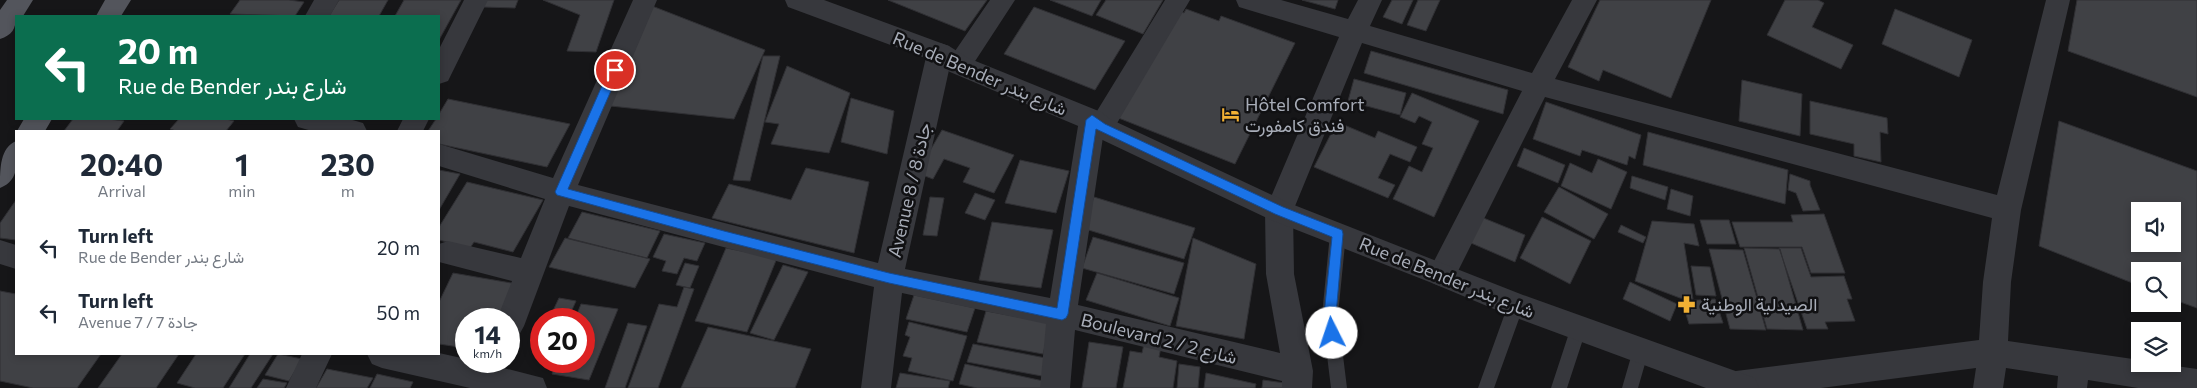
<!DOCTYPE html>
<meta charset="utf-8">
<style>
:root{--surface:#fff;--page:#f2f2f3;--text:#1f2937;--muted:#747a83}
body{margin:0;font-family:Commissioner,Vazirmatn,sans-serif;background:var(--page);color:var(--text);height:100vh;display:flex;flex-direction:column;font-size:19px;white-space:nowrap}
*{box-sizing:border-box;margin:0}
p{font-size:16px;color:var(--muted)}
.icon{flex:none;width:28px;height:28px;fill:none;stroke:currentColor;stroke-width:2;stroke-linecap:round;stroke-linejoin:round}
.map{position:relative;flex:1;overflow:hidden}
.drawer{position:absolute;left:15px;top:130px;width:425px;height:225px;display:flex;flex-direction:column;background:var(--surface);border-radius:0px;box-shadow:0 2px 8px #0003}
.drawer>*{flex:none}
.banner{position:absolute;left:15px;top:15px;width:425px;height:105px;border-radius:0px;box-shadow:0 2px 8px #0003;background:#0b6e4f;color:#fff;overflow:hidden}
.tools{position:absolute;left:2131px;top:202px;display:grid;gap:10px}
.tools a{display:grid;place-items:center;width:50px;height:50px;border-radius:0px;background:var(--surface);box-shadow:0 2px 8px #0003;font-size:25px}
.speed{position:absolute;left:455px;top:308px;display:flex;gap:10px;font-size:25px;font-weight:700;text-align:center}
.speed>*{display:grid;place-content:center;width:65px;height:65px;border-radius:50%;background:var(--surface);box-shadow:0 2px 8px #0003;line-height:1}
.speed small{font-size:12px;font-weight:400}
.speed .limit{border:8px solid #d22;background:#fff;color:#111}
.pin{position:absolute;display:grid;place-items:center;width:42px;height:42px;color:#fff;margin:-21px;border:2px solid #fff;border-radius:50%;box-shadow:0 1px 5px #0007}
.me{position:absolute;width:55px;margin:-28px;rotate:356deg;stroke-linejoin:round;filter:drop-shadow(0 0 4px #0008)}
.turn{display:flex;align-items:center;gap:18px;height:105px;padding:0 20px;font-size:22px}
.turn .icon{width:65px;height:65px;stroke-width:2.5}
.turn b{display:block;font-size:35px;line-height:42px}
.eta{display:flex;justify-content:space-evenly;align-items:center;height:85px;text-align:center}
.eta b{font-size:30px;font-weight:700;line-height:35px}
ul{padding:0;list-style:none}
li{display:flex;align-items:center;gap:15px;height:65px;padding:0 20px}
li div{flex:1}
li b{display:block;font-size:19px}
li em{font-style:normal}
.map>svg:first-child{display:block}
.building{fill:#404145;stroke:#303034;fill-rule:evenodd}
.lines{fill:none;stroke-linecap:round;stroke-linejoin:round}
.service{fill:#37383d;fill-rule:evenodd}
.minor{fill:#37383d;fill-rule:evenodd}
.tertiary{fill:#37383d;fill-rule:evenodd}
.primary{fill:#53555c;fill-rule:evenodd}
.route{fill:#1a73e8;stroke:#114b97}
.labels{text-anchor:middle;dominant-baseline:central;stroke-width:5;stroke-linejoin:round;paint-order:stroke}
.street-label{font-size:18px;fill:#a8adb8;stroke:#111113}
.poi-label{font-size:18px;fill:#a8adb8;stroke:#111113;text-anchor:start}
</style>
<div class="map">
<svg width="2197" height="388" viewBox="0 0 2197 388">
<rect width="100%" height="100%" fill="#161618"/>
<!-- building -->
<path class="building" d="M240,0H289L304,2L295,16L230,14Z
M339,0H388L379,16H329Z
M404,0H461L439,40V16H395Z
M486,0H518L515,8L483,7Z
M543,0H614L596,52L567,51L580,15Z
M888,0H987L965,31Z
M1050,0H1101L1092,16Z
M1106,0H1163L1143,34L1096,15Z
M1302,0H1338L1335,9Z
M1392,0H1413L1402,24L1383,17Z
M1418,0H1440L1426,31L1407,25Z
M1600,0H1711L1671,98L1603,70L1599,81L1568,67Z
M1785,0H1818L1824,3L1812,27L1853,45L1841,69L1767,35Z
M2077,0H2197V97L2068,51Z
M652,6L765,50L734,119L601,105Z
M1034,7L1125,41L1095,90L1004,54Z
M1186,9L1219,21L1221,16L1295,43L1235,164L1116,117L1178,10L1184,13Z
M1895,9L1972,40L1959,77L1882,44Z
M1371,51L1508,90L1503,114L1364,73Z
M763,56H780L750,181L733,180Z
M787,66L850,93L829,153L771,144L779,124L765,122Z
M1354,79L1406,93L1400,115L1348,101Z
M1742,80L1802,94L1800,136L1739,121Z
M1412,93L1479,121L1434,217L1393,199L1409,166L1422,172L1433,148L1422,144L1432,122L1419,116L1415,123L1400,117Z
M851,98L894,111L887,154L841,142Z
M448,99L570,124L547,167L439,144V131H428L436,119H439V114Z
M1810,101L1887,118L1888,134L1880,132L1881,162L1854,156V144L1810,134Z
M1546,102L1641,135L1635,159L1629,156L1627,165L1582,150L1580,156L1533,139Z
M73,119H108L124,121L117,131H64Z
M179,119H226L234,121L226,131H176L170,129Z
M2059,121L2197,171V308L2172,299V271H2140V286L2039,246ZM2140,211H2172V244H2140Z
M1337,122L1375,138L1378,131L1417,147L1410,162L1390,154L1378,178L1395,185L1388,198L1314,167Z
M942,130L1014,155L994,193L963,182L970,168L944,159L933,179L917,173Z
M1648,132L1788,170L1785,204L1643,165Z
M1524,148L1565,165L1558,183L1517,166Z
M1598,159L1627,172L1611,209L1561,186L1570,163L1592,173Z
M1020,160L1069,171L1056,213L1005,203Z
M806,168L869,182L854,253L712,218L729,184L791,200Z
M439,170L460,174L439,210Z
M1790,174L1810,181V185L1820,210L1803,211L1796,193L1788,190Z
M1632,176L1668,187L1665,200L1630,188Z
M467,182L543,200L513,252L474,242L470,248L439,240V227Z
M1559,187L1608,214L1594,239L1544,212Z
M1671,189L1693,196L1690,216L1667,209Z
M975,193L995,200L985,220L965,213Z
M930,197L944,198L937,236L923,235Z
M1094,197L1195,228L1184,259L1082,228Z
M16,200V240L0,238V223Z
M582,212L660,231L647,258L568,238Z
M1824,214L1845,273H1811L1802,247H1740L1732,222H1793L1791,215Z
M1481,217L1525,235L1515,262L1471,243Z
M1542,217L1591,241L1570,284L1520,258Z
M1700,220H1729L1736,244H1707Z
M1652,221L1694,224L1699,246L1684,243L1693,299L1680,298L1635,281Z
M992,222L1053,230L1041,288L979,280Z
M1621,225L1646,237L1643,243L1618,232Z
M664,234L705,243L697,261L684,258L677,274L662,271L666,261L653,257Z
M1093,237L1184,263L1174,294L1082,268Z
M565,238L650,259L635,288L549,267Z
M1193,238L1256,264L1244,339L1176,326Z
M726,248L777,258L747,332L695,321Z
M1744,248L1780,249L1803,330L1767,329Z
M1779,248H1801L1811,277L1844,276L1852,299H1847L1855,321L1825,322L1828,329H1807Z
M1709,249L1743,250L1766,330L1730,329Z
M685,263L699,266L690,288L676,285Z
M783,265L808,272L774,340L750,333Z
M1691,266L1710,267L1716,296L1696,295Z
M453,273L517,284L500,319H466V348L439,344V302Z
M1097,273L1179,298L1170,326L1086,300Z
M1630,282L1677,304L1670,321L1623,299Z
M684,287L694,289L658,388H628L659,304L677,307Z
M0,291L16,294V354H101L77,388H33L0,381Z
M914,295L975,308L967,332L906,319Z
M559,298L576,301L568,319H549Z
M1715,299L1723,323L1689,324L1682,301Z
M581,304L618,309L589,380L552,374L557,361H584V319H575Z
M986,311L1051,323L1043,354L977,342Z
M909,322L967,336L953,381L908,371L912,358L903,356L910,337L905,335Z
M628,323L647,326L625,388H605Z
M708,327L811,349L795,388H681Z
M1089,342L1123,347L1116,388H1082Z
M973,344L1051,359L1047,377L967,362Z
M1144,344L1161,347L1159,357L1177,361L1173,388H1123L1130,351L1142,353Z
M122,354H179L156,388H98Z
M196,354H245L223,388H195L177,383Z
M250,354H273L251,388H229Z
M278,354L302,359L289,381L265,375Z
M965,364L1048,382L1046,388H977L959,384Z
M1179,364L1200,367L1198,388H1177Z
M327,369L373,378L367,388H316Z
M900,373L950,381L948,388H896Z
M1206,373L1256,384L1255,388H1204Z
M377,374L413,382L410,388H370Z
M263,379L287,383L284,388H257Z
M1263,380L1285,383V388H1262Z"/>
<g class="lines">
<!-- service -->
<path class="service" d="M1338,227L1343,229L1346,234L1338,315L1347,388H1331L1322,315L1330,234L1333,229Z
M1516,298L1522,300L1524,305L1494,388H1478L1508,305L1510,300Z
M1579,320L1585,322L1587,327L1567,388H1551L1571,327L1573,322Z
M1641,343L1647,345L1649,350L1638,388H1622L1633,350L1635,345Z"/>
<!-- minor -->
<path class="minor" d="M314,0H339L330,16H305Z
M464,0H488L448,81L439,84V49Z
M633,0H657L578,185L878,263L927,53L931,46L940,43L949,46L953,54L990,0H1015L968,72L959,75L949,70L905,269L1050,298L1079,120L1083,112L1092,109L1097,111L1165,0H1190L1110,135L1103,137L1078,305L1280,353L1266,274L1265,211L1339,37L1239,7L1236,0H1281L1348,19L1358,0H1382L1370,26L1532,73L1572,0H1597L1555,79L1997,195L2046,0H2070L2021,210L2011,282L2008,341L2140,360V364H2162L2197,369V388H2138L2088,380L2087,388H2057L2058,376L2006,368L2003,388H1973L1976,368L1821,388H1722L1721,385L1725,375L1736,371L1979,340L1983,282L1992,218L1545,97L1452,283L1442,287L1432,283L1428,274L1432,265L1522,91L1362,43L1293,211L1294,274L1313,371L1312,388H1282V381L1075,330L1070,388H1040L1046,324L902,293L891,388H861L874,287L569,206L524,326L519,335L509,339V319H497L512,281L439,262V244L448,241L521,258L545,199L439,166V144L553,178Z
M294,119H349L363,123L367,131H312L298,127Z
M403,119H429L423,131H397Z
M0,240L16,245V269L0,264Z
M439,353L466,359V361H476L543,378L547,388H470L382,368L372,364L367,354Z
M302,354H332L316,388H286Z"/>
<!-- tertiary -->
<path class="tertiary" d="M785,0H824L949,46L968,58L1101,112L1110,119L1289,203L1523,295L1755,378L1759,388H1706L1506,314L1432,283L1269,219L1092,135L1083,128L950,72L931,60L788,7Z"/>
<!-- primary -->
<path class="primary" d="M7,0H33L23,16H16C16,29 12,35 0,39V10Z
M105,0H131L121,16H96Z
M24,119H52L45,131H17Z
M16,141C17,159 21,180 0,188C0,168 0,148 16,141Z"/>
</g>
<!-- route -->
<path class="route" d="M615,65L620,70L568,189L724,231L889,273L1057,308L1086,120L1092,115L1105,124L1283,207L1342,230L1343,234L1336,315L1338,333L1336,337L1332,339L1328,337L1324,315L1332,237L1275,214L1096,129L1068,314L1066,318L1062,320L889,283L724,241L557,195L555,192L609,70Z"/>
<!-- icons -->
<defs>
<symbol id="hotel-bare" viewBox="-9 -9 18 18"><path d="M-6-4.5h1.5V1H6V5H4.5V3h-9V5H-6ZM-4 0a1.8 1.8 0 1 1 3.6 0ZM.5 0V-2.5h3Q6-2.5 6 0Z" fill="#f2b134" stroke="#111113" stroke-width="2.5" paint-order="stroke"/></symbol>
<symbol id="pharmacy-bare" viewBox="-9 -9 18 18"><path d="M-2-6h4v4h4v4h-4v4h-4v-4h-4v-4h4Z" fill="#f2b134" stroke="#111113" stroke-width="2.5" paint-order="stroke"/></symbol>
</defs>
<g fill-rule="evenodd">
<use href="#hotel-bare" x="1218" y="102" width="25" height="25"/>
<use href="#pharmacy-bare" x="1674" y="292" width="25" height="25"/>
</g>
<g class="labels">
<!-- street labels -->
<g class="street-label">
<text transform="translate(980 73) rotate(23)">Rue de Bender شارع بندر</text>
<text transform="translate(909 190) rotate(-77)">Avenue 8 / جادة 8</text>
<text transform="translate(1447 277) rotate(22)">Rue de Bender شارع بندر</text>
<text transform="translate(1159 338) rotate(14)">Boulevard 2 / شارع 2</text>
</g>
<!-- poi labels -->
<g class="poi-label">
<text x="1245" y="104">Hôtel Comfort<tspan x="1245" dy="21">فندق كامفورت</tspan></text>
<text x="1701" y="304">الصيدلية الوطنية</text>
</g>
</g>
</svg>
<div class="tools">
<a><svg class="icon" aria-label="sound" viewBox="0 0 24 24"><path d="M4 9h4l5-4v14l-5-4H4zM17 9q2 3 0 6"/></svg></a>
<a><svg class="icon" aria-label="search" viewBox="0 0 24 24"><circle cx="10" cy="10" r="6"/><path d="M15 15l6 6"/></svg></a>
<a><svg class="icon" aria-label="layers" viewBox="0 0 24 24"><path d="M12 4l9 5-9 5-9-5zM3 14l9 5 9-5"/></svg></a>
</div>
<div class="speed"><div>14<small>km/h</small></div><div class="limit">20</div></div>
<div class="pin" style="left:615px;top:70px;background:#d93025"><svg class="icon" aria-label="arrive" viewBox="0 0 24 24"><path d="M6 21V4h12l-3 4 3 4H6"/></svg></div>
<svg class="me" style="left:1332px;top:333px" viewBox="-20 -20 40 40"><circle r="19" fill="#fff"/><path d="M0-13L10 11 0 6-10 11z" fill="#1a73e8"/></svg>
<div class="banner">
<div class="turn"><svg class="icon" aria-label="left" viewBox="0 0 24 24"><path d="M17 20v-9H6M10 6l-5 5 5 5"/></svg><div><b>20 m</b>Rue de Bender شارع بندر</div></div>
</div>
<section class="drawer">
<div class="eta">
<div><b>20:40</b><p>Arrival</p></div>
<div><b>1</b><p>min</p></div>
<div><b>230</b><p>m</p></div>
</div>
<ul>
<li><svg class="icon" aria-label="left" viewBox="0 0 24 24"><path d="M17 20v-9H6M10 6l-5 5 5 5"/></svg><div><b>Turn left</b><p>Rue de Bender شارع بندر</p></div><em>20 m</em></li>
<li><svg class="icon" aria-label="left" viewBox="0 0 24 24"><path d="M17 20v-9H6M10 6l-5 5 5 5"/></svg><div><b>Turn left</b><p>Avenue 7 / جادة 7</p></div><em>50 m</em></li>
</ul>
</section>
</div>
